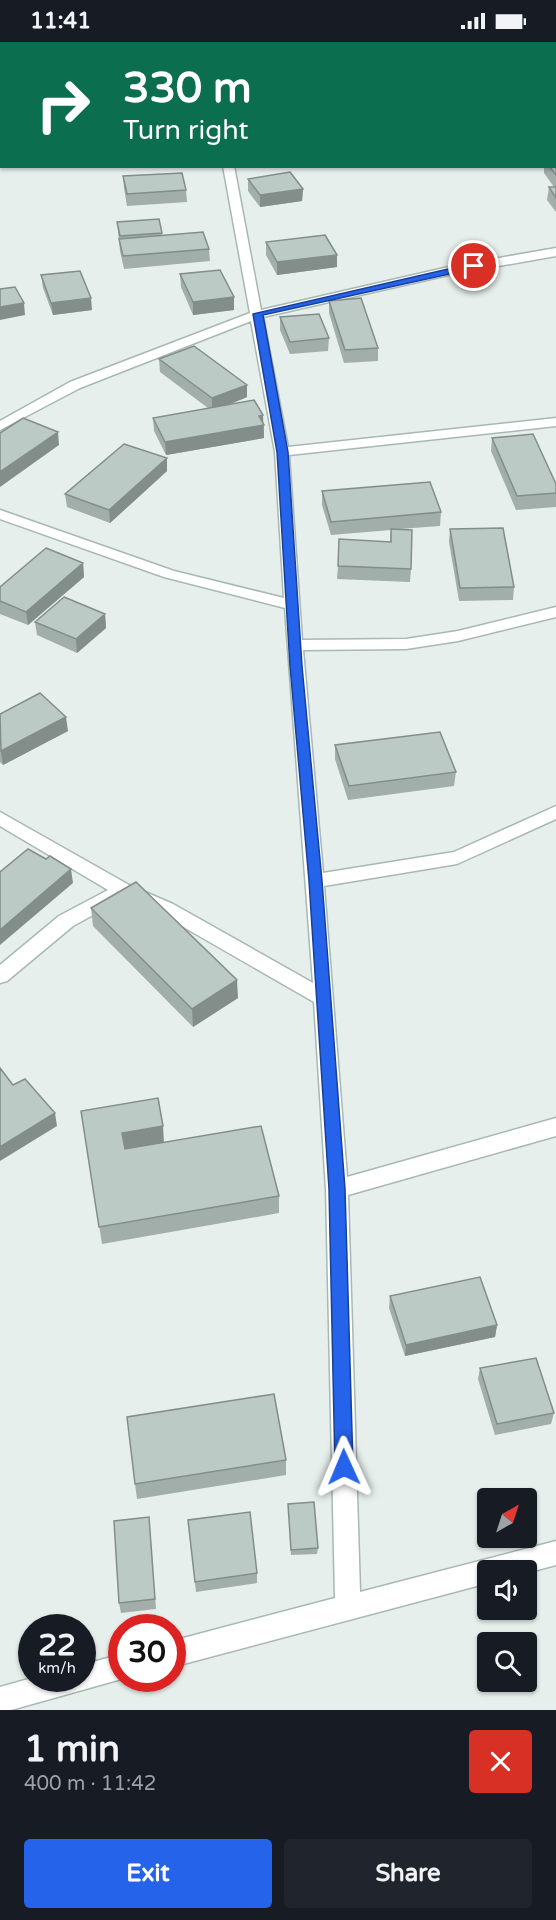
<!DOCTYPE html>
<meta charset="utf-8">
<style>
:root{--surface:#171b24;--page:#20242c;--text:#f1f3f6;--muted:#9ea1a6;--accent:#2563eb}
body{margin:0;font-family:"Varela Round",sans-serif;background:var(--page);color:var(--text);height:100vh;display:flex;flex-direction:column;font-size:22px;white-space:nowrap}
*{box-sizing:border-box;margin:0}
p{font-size:20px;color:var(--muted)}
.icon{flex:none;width:33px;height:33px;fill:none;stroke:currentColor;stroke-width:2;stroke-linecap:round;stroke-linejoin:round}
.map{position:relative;height:1668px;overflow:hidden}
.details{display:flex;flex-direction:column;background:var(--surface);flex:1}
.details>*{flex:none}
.guide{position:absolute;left:0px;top:0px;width:556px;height:126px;box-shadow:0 2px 4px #0004;background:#0b6e4f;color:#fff;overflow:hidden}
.needle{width:39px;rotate:39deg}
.buttons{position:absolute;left:477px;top:1446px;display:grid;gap:12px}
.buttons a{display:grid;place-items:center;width:60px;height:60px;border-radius:6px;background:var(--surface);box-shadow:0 2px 4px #0004;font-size:30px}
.speed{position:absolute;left:18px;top:1572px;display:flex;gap:12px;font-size:30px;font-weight:700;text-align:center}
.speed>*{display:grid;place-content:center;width:78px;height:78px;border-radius:50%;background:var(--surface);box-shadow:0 2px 4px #0004;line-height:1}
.speed small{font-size:15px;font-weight:400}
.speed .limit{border:9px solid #d22;background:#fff;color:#111}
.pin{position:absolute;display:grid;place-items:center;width:51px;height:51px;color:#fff;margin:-26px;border:3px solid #fff;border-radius:50%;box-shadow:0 2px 6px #0007}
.me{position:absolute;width:66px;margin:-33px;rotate:359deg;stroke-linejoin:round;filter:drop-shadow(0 0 4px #0008)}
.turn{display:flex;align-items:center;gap:21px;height:126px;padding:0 24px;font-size:27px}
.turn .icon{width:78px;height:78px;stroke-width:2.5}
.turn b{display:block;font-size:42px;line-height:51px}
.round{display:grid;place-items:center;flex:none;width:63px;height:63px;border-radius:6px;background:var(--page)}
.head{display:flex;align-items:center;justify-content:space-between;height:102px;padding:0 24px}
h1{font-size:36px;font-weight:700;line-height:45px}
.primary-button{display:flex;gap:12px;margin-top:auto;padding:12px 24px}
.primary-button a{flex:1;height:69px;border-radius:6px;background:var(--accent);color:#fff;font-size:24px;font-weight:700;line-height:69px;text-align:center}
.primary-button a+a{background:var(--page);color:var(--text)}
.status{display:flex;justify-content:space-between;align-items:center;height:42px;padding:0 30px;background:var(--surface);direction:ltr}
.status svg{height:16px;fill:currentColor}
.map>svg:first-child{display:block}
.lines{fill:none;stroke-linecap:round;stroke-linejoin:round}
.street-casing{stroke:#a8b8b2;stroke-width:3}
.street{fill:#fff;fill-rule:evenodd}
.wall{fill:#a1aea9}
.shaded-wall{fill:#838d89}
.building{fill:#bbcac4;stroke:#838d89;stroke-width:1.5}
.route{fill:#2563eb;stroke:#184099;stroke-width:1.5}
</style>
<div class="status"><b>11:41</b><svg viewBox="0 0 49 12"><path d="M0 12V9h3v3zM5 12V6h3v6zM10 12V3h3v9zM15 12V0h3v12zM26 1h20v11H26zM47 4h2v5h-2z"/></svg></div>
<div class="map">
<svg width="556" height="1668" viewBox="0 0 556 1668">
<rect width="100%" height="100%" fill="#e6efeb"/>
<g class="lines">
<defs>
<path id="street" d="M202,0H233L200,2Z
M0,5H2V11H0Z
M555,67H556V73H555Z
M0,84H2V91H0Z
M223,124H234L261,268L453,224L556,206V214L453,232L263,275L288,405L556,376V384L289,413L302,598L406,597L458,589L556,565V575L458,599L406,607L303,608L323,831L454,810L556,764V777L457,822L324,844L347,1135L556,1076V1094L348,1153L360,1550L556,1499V1523L526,1531V1528H488V1541L172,1625V1599L335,1556L326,1147L314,960L161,872L124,856L73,884L7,939L0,941V923L59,874L108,848L0,784V770L129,843L173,862L313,941L285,566L164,535L0,477V468L174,529L284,556L275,410L251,279L80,346L0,388V379L70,340L250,271Z
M122,1612V1636H125L11,1668H0V1645L32,1636H82V1623Z"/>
</defs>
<!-- street casing -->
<use href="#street" class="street-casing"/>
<!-- street -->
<use href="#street" class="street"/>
</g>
<!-- wall -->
<path class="wall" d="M556,118V170L547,158L549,145H554L544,131V124H555Z
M123,134L186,148L187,160L127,164L124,146Z
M248,137L303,147L302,159L260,165L248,149Z
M117,180L162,191V193L209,207L210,219L124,227L120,209Z
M266,200L337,213V225L277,233L266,213Z
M180,232L234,268L193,273L181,245Z
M41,233L92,268L53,273L43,246Z
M329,259L378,306V319L344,321L329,271Z
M280,275L329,296L328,309L290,312L280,288Z
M159,317L247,343V355L229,363L263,381L264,383V396L166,413L154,389L153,376L208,366L160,330Z
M492,396L556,442V465L516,468L491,409Z
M167,416V429L110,481L67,465L65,452Z
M322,449L441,470L440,484L400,487L411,527L410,540L337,537L338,524L390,500L391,488L331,493L322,463Z
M450,487L514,545L513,558L459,559L449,500Z
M83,521L84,535L28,583L0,572V545Z
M105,572L106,586L77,611L37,593L35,580Z
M0,672L68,689L3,723L0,720Z
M335,703L456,730L454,744L348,758L335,717Z
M91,866L238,956L193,985L93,884Z
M81,1069L164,1100L279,1154V1171L102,1202Z
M390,1254L497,1283L495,1295L405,1314L389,1266Z
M480,1326L554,1371L551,1382L495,1393L478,1337Z
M286,1418V1433L137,1457L135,1442Z
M288,1462L318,1506L317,1512L291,1513Z
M149,1475L156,1567L121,1571L119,1561Z
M188,1478L257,1531V1541L196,1550Z"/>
<!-- shaded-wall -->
<path class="shaded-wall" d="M555,105H556V117H555Z
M303,147L302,159L260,165V153Z
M337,213V225L277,233V220Z
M234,255V268L193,273V260Z
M91,256L92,268L53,273L51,261Z
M24,261L25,273L0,278V265Z
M247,343V355L212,369V356Z
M263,373L264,396L166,413L165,400Z
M58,390L59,403L0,445V430Z
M167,416V429L110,481L109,468Z
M83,521L84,535L28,583L26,570Z
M105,572L106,586L77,611L76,597Z
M66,675L68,689L3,723L1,709Z
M71,827L73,841L0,903V888Z
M237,938L238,956L193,985L192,967Z
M55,1071L57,1084L0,1119V1105Z
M163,1084L164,1101L124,1108L122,1091Z
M497,1283L495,1295L405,1314L406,1303Z"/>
<!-- building -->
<path class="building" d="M555,87L556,89V105H555Z
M555,118H556V133L549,124H555Z
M290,130L303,147L260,153L248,137Z
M182,131L186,148L127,152L123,134Z
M549,145H556V156Z
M159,177L162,191L120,194L117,180Z
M203,190L209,207L123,214L119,197Z
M325,193L337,213L277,220L266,200Z
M220,228L234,255L193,260L180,232Z
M80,229L91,256L51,261L41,233Z
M15,245L24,261L0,265V247Z
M361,256L378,306L345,308L329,259Z
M319,272L329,296L290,300L280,275Z
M194,304L247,343L212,356L159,317Z
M254,358L263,373L259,374L264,383L165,400L153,376Z
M23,376L58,390L0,430V391Z
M533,392L556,442V451L517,454L492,396Z
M124,402L167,416L109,468L65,452Z
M430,440L441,470L331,480L322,449Z
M503,486L514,545L460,546L450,487Z
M391,487L412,488L411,527L338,524L339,497L391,500Z
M46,506L83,521L26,570L0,559V545Z
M64,555L105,572L76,597L35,580Z
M40,651L66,675L1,709L0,672Z
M440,690L456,730L349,744L335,703Z
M28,807L46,817L50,814L71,827L0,888V830Z
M136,840L237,938L192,967L91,866Z
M0,1026L13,1043L25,1037L55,1071L0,1105Z
M158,1056L163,1084L122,1091L125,1107L261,1084L279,1154L99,1185L81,1069Z
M480,1235L497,1283L406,1303L390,1254Z
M536,1316L554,1371L497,1382L480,1326Z
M274,1352L286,1418L135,1442L127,1375Z
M314,1460L318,1506L291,1508L288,1462Z
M250,1470L257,1531L195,1540L188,1478Z
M149,1475L155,1557L119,1561L114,1479Z"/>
<!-- route -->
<path class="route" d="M474,221L477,222V226L263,273L288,410L302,624L322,839L345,1147L353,1425L351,1432L344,1434L338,1432L335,1425L329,1147L309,839L290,624L277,410L253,272Z"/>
</svg>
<div class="buttons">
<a><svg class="needle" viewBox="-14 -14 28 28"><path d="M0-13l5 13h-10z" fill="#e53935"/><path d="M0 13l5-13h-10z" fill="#9ea1a6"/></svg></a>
<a><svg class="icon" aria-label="sound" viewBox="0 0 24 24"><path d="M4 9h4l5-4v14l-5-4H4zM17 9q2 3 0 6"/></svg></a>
<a><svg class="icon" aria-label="search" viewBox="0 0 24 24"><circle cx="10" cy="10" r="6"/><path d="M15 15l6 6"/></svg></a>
</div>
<div class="speed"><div>22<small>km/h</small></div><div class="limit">30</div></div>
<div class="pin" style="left:474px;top:224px;background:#d93025"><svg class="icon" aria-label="arrive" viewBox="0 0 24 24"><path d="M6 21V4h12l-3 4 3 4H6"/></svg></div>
<svg class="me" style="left:344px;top:1425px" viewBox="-20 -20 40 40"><path d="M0-17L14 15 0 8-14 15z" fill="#2563eb" stroke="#fff" stroke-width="4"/></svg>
<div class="guide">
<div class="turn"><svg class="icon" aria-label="right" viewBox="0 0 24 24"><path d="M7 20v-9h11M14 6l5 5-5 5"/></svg><div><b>330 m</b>Turn right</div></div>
</div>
</div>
<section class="details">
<div class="head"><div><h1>1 min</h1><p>400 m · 11:42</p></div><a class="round" style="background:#d93025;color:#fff"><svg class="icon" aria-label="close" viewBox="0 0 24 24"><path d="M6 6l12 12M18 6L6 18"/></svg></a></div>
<div class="primary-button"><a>Exit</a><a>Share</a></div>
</section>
